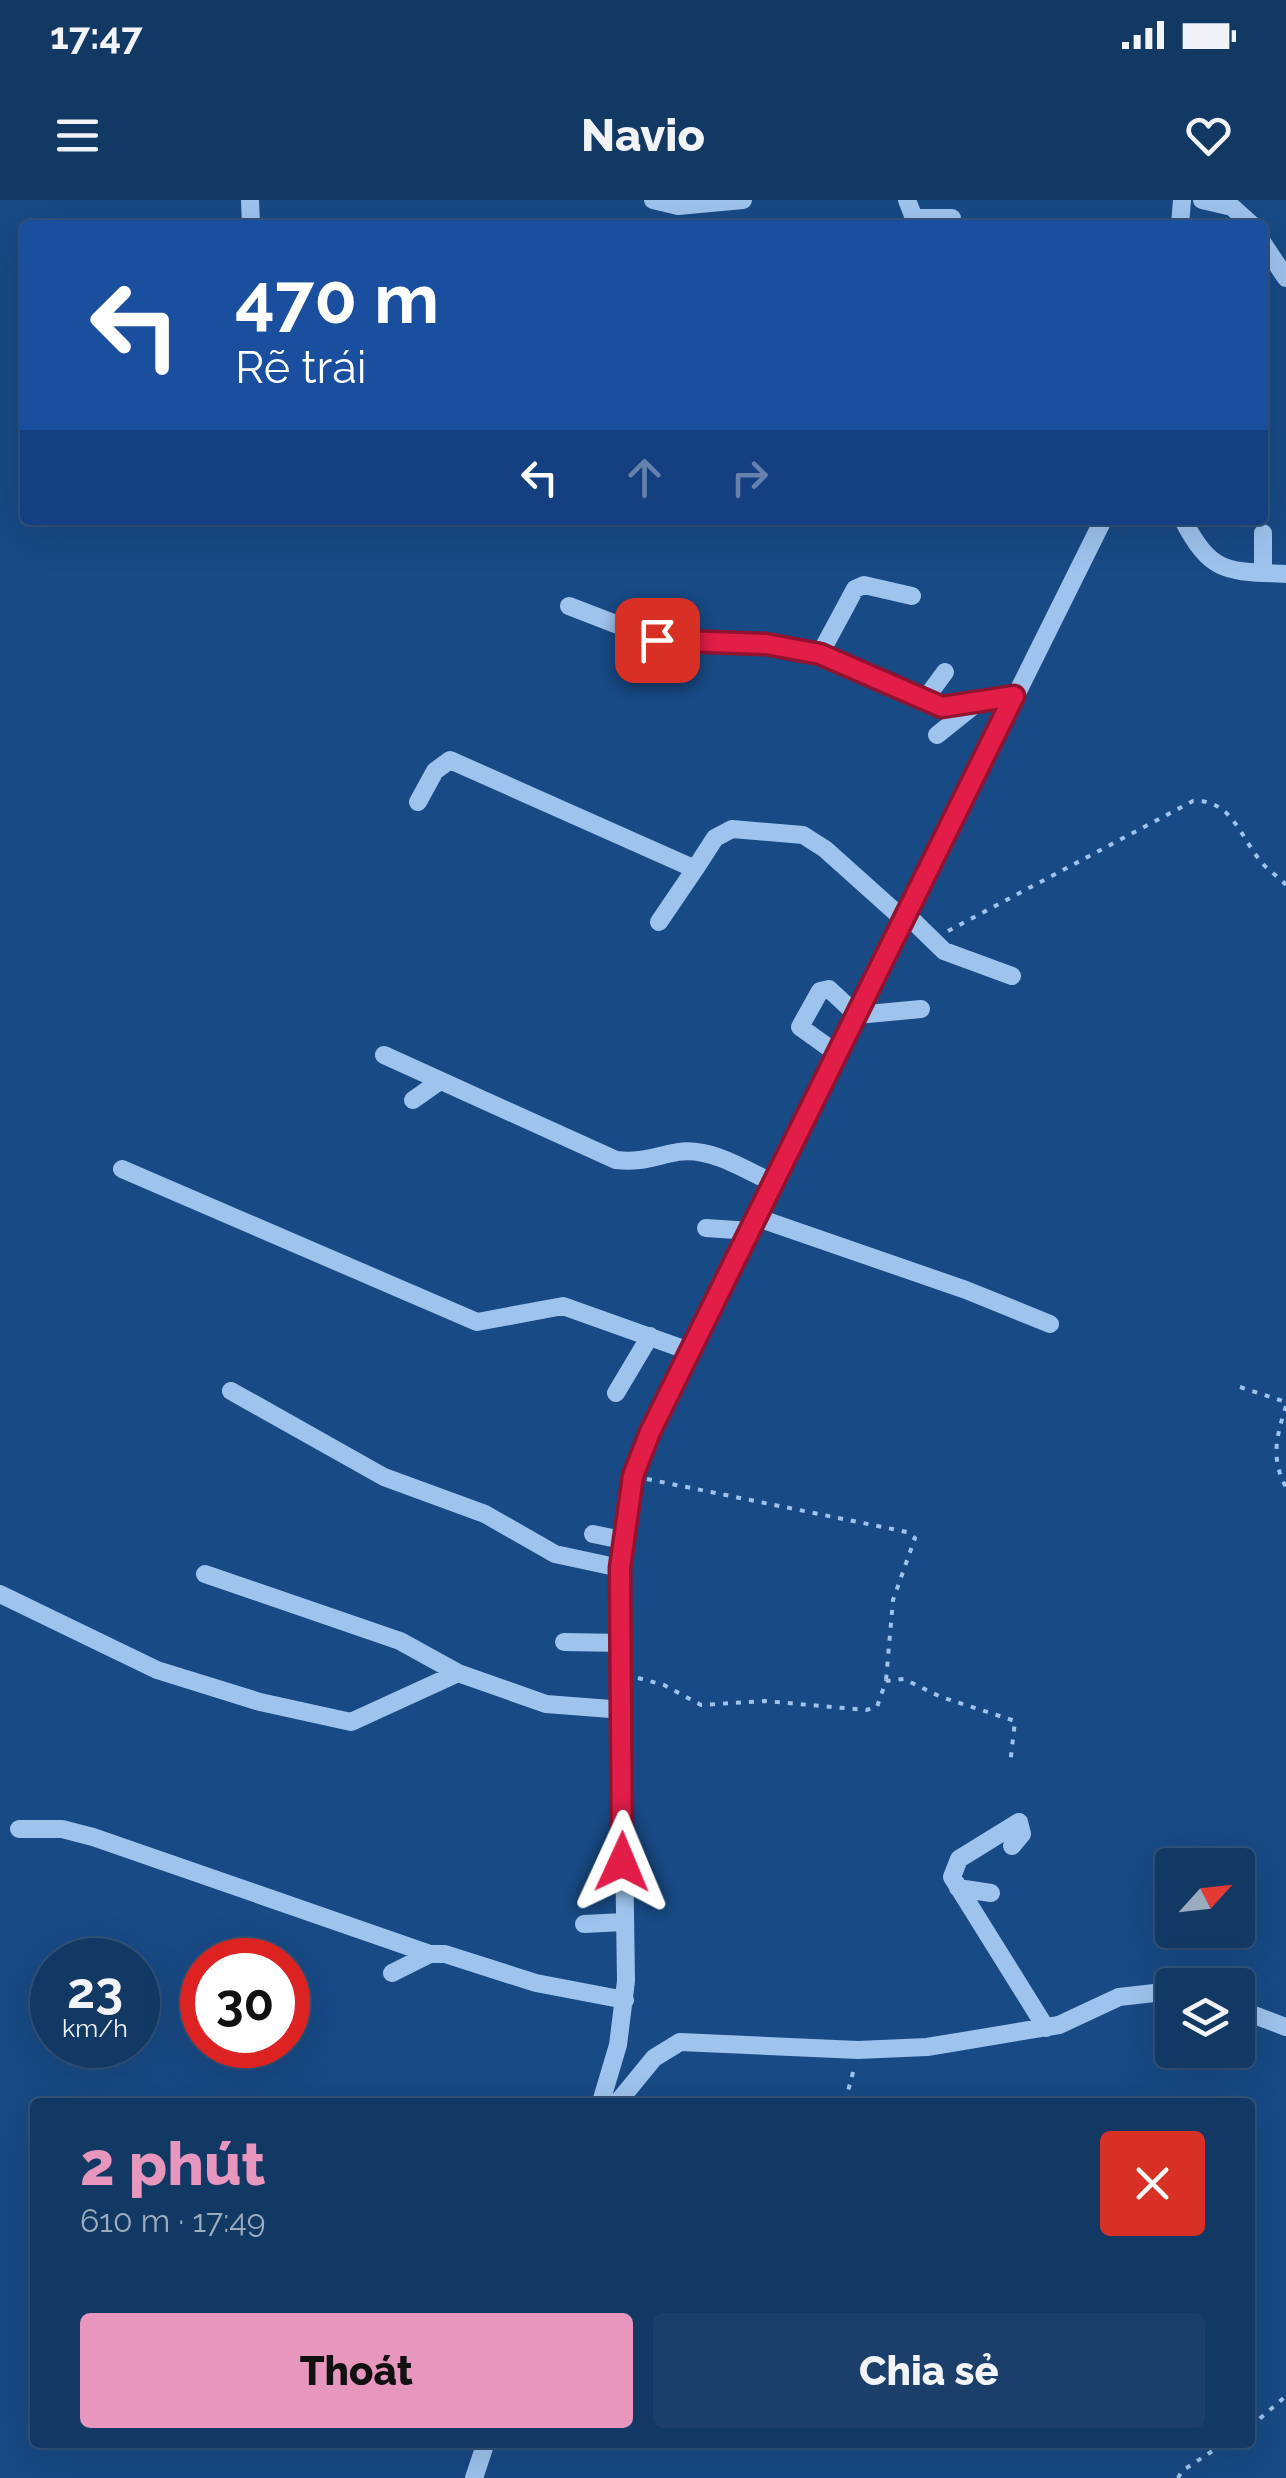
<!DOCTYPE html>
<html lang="vi">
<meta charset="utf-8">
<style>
:root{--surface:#123864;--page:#1b3f6a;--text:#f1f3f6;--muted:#9cacbf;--line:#315278;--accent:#e797bd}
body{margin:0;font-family:Raleway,sans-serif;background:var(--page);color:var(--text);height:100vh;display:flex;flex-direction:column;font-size:38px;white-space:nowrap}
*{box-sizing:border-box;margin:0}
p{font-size:32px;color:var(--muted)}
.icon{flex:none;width:55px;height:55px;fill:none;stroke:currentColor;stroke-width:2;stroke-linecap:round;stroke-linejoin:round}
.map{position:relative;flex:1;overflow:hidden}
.details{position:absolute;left:30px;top:1898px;width:1225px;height:350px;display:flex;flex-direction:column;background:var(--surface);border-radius:10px;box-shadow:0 10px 40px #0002,0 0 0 2px var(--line)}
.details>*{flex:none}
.banner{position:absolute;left:20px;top:20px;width:1248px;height:305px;border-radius:10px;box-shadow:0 10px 40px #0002,0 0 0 2px var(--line);background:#1a4fa0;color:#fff;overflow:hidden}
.needle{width:65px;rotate:63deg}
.fabs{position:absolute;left:1155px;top:1648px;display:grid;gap:20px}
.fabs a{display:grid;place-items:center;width:100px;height:100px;border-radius:10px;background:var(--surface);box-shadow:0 10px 40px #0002,0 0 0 2px var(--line);font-size:50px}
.speed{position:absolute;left:30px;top:1738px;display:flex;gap:20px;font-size:50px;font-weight:700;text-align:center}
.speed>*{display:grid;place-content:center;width:130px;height:130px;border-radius:50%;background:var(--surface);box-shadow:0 10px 40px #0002,0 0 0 2px var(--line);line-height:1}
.speed small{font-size:25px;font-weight:400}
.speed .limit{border:15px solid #d22;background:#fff;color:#111}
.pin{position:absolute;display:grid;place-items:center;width:85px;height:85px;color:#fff;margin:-42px;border-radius:20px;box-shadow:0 5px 15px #0006}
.me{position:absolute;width:110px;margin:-55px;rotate:1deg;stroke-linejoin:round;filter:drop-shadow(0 0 8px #0008)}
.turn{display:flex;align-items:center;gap:35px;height:210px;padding:0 50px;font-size:45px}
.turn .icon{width:130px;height:130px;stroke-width:2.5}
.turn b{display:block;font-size:70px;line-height:85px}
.lanes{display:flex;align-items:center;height:95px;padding:0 50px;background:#0003;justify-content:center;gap:50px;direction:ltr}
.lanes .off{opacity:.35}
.round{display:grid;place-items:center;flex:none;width:105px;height:105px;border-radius:10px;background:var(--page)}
.summary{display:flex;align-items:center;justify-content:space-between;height:170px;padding:0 50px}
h1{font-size:60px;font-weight:800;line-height:75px;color:var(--accent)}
.button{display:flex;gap:20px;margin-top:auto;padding:20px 50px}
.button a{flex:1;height:115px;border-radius:10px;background:var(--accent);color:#111;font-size:40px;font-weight:800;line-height:115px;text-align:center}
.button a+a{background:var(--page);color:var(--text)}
.status{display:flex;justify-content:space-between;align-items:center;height:70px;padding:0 50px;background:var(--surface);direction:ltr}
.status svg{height:28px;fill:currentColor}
header{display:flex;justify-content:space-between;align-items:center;height:130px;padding:0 50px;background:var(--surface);font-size:45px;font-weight:800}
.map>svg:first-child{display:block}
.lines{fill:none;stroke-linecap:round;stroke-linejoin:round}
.path{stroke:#9ec3ed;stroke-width:4;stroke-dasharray:5 8;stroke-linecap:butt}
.minor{stroke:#9ec3ed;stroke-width:18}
.route-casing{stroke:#92132f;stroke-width:25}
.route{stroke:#e11d48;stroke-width:18}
</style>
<div class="status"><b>17:47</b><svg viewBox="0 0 49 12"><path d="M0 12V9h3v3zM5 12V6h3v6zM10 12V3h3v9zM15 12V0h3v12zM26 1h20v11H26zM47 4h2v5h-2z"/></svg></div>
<header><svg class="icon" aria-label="menu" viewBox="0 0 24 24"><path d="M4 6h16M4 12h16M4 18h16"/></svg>Navio<svg class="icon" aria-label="heart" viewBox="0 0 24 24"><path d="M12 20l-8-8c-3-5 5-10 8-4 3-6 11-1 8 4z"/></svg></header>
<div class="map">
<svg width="1286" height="2278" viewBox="0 0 1286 2278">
<rect width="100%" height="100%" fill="#184a85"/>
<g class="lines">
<!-- path -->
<path class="path" d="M948,731L1193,601C1232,599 1240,637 1262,663C1269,671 1279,677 1286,685
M1240,1187L1286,1202
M1286,1206C1277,1235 1270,1258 1286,1287
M647,1279L907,1332L915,1338L893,1400L886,1480
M638,1478L664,1485L701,1505L765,1501L866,1510L877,1507L886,1481L904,1479L941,1497L1015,1521L1010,1565
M845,1902L855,1865
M1250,2227L1286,2196
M1178,2278L1182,2271L1226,2242"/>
<!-- minor -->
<path class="minor" d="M250,0L251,25
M653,0L678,6L743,0
M907,0L914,18H952
M1202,0L1232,7L1252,25
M1180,25L1182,0
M1262,42L1286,78
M1183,320C1212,375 1227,371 1286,374
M1263,373V333
M569,406L657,440L766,444L820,454L942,507L1014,496
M820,454L855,389L864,385L912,396
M923,502L945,472
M937,535L972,507
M418,602L435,571L450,560L695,669L715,638L732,629L803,635L825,649L902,718
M905,713L944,751L1012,776
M659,722L695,669
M384,855L616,960C641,963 655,956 678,952C711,947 746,970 775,984
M839,855L800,827L820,791L829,789L857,815L921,809
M413,900L440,881
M122,969L477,1122L563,1106L692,1152
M758,1018L966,1090L1050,1124
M706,1028L751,1031
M231,1191L384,1277L485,1314L555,1354L620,1368
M616,1193L650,1136
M593,1334L622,1340
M205,1374L400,1441L458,1473
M0,1394L157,1470L260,1502L351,1522L458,1473L546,1504L624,1510
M564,1442L623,1443
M19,1629H62L93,1637L430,1754
M1012,1646L1022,1634L1019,1622L959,1659L952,1677L1046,1828
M958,1688L991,1693
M584,1724L623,1722
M392,1773L430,1754H445L536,1783L625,1800
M1238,1809L1286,1827
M601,1902L618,1845L626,1781L620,1368L633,1276L650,1232L1103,320
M618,1902L654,1858L680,1842L858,1850L927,1847L1059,1825L1119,1797L1172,1791
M474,2278L486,2242"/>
</g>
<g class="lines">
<defs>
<path id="route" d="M622,1662L620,1368L633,1276L650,1232L1014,496L942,507L820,454L766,444L657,440"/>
</defs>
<!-- route casing -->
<use href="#route" class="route-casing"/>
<!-- route -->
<use href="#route" class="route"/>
</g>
</svg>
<div class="fabs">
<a><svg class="needle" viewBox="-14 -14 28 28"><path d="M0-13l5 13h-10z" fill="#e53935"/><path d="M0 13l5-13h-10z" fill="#9cacbf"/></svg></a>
<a><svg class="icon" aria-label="layers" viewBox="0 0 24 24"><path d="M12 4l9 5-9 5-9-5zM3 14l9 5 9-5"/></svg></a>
</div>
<div class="speed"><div>23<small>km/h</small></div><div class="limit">30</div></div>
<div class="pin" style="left:657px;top:440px;background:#d93025"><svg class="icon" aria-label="arrive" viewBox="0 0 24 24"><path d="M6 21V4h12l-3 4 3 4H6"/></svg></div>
<svg class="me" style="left:622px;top:1662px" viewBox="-20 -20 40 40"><path d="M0-17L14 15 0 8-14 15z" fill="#e11d48" stroke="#fff" stroke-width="4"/></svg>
<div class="banner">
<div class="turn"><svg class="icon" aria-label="left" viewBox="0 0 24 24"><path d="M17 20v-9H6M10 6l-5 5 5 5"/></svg><div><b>470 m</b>Rẽ trái</div></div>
<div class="lanes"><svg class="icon" aria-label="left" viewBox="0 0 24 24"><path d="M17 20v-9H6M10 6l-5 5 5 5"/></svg><svg class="icon off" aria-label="ahead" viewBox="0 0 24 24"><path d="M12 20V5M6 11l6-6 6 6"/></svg><svg class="icon off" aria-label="right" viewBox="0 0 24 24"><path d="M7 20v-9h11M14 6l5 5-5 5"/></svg></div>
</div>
<section class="details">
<div class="summary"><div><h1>2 phút</h1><p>610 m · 17:49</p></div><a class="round" style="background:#d93025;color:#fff"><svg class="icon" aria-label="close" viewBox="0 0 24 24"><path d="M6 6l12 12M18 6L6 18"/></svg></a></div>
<div class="button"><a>Thoát</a><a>Chia sẻ</a></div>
</section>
</div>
